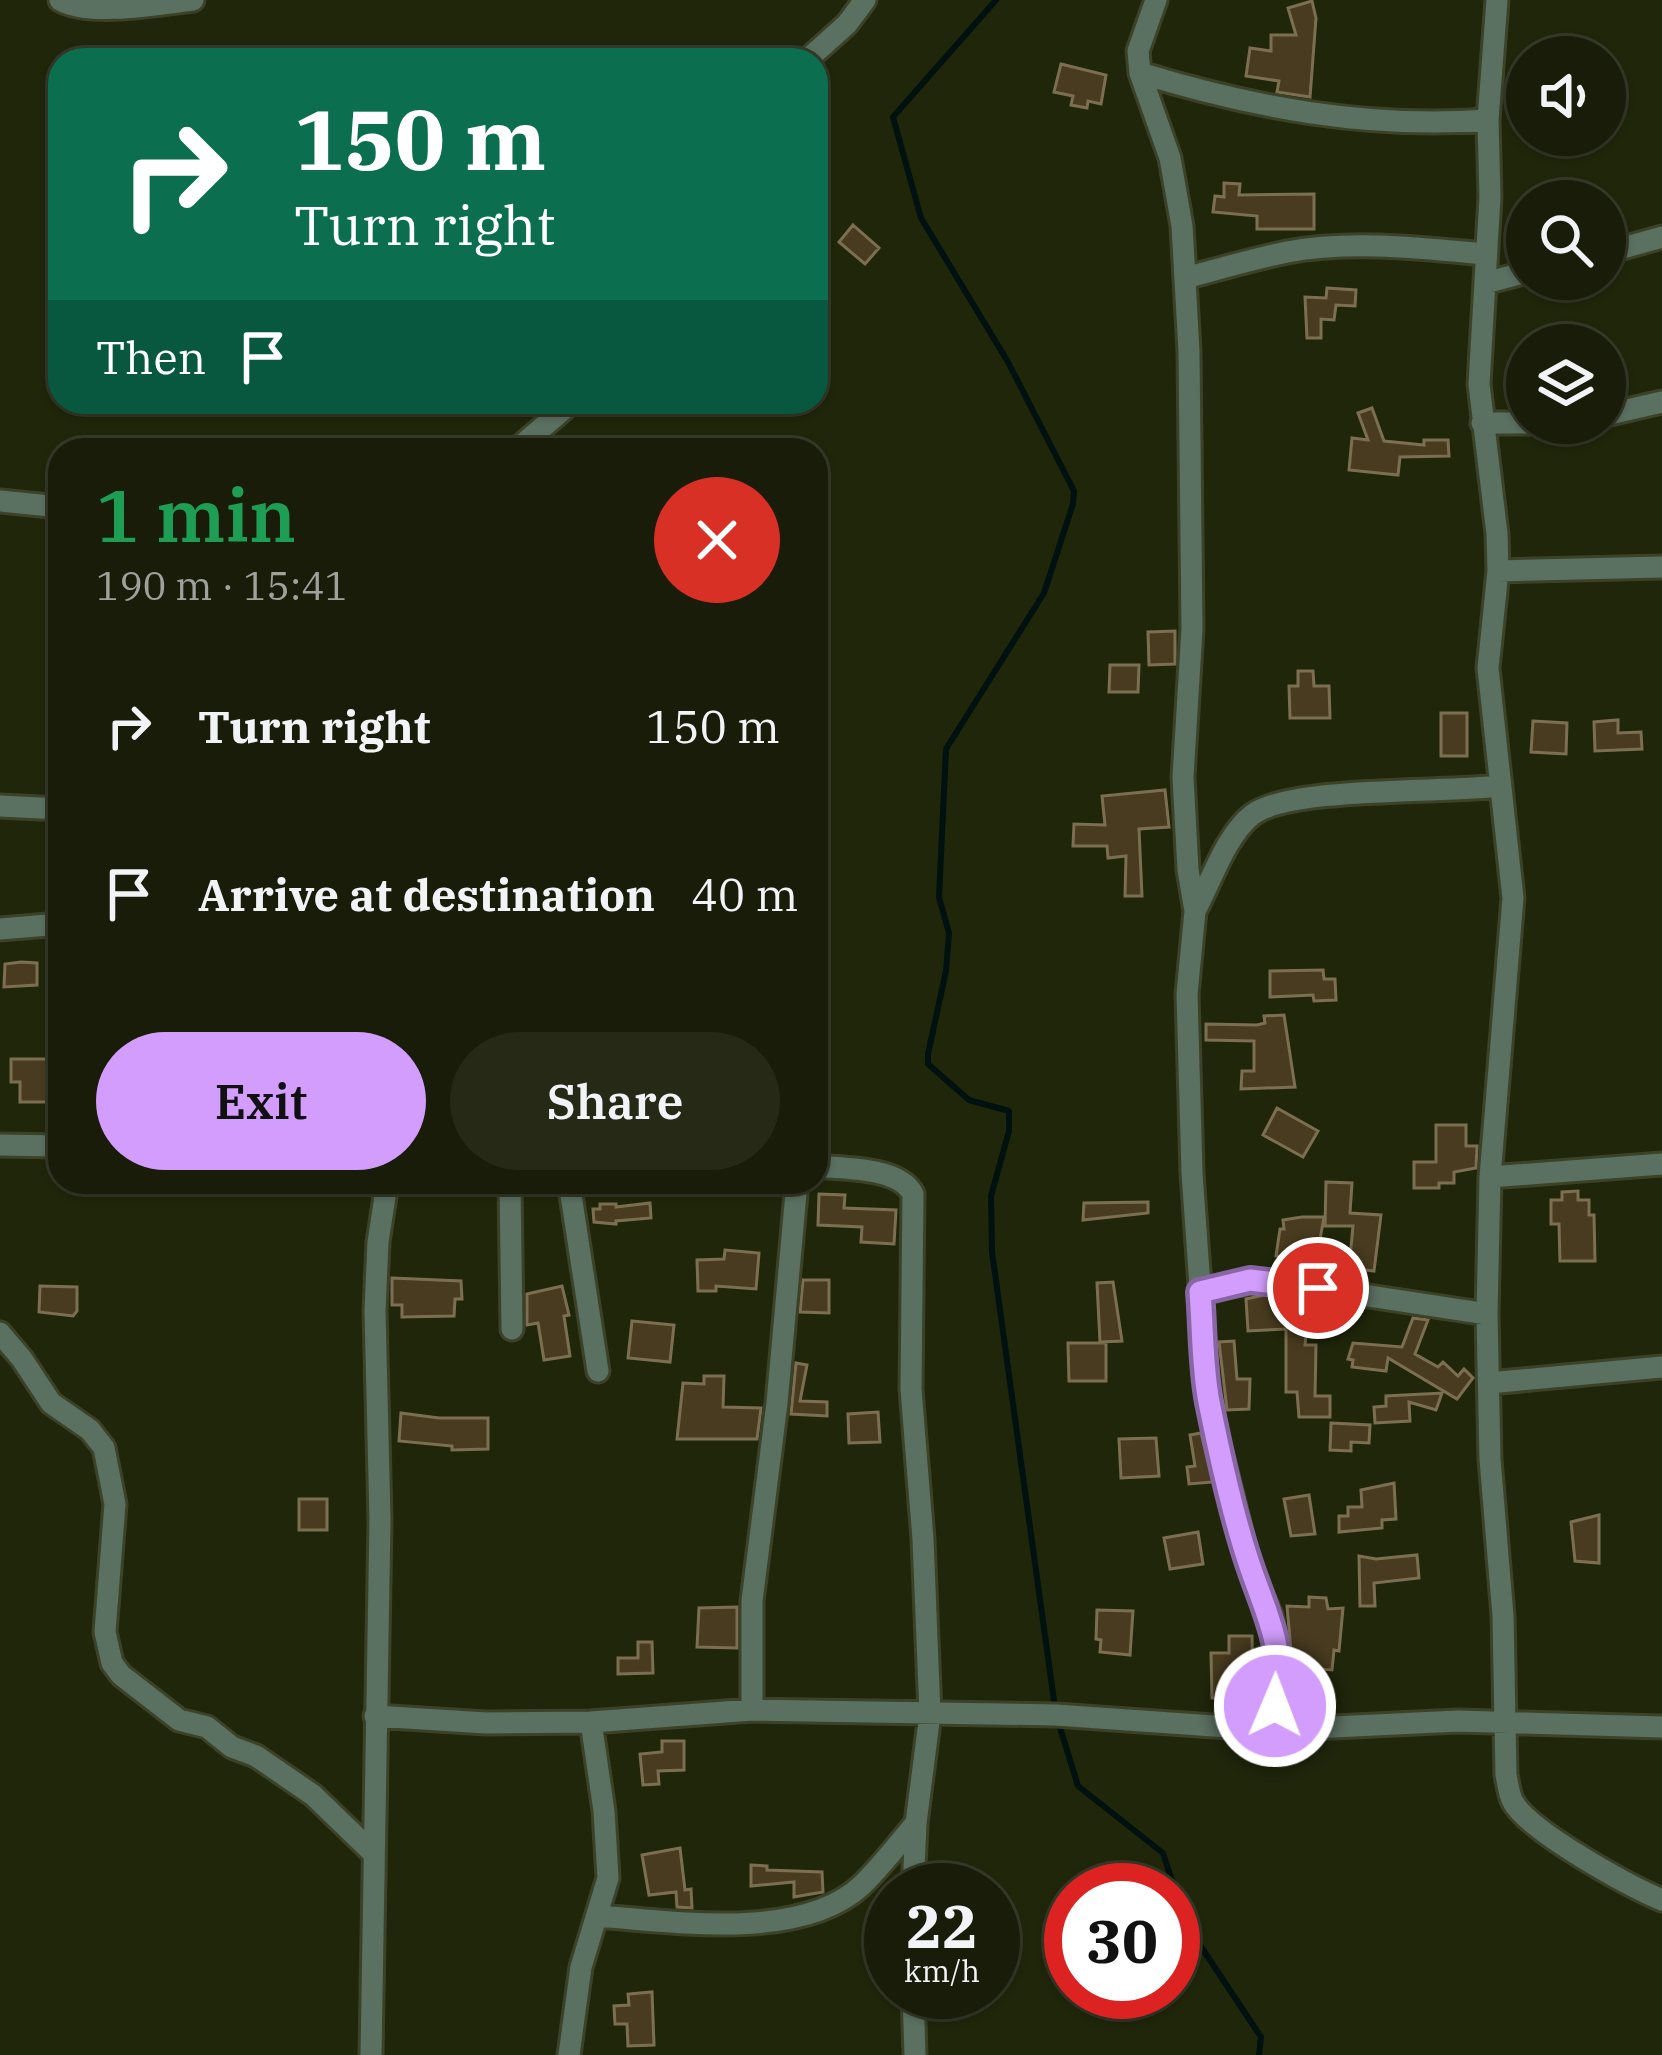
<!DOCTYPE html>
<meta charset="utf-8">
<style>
:root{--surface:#181c08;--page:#252916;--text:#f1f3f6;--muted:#9fa19c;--line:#363a29;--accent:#d29dfd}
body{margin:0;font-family:"IBM Plex Serif",serif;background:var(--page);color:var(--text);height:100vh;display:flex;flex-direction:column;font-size:45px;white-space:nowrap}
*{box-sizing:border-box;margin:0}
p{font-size:39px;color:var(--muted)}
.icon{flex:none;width:66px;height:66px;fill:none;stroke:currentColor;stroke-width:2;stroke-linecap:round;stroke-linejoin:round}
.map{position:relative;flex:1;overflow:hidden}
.side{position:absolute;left:48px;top:438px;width:780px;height:756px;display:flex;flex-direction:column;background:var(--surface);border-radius:36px;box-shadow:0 3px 9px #0004,0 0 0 3px var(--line)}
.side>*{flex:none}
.guide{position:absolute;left:48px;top:48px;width:780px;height:366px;border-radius:36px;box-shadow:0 3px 9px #0004,0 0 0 3px var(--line);background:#0b6e4f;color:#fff;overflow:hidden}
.buttons{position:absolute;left:1506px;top:36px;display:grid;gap:24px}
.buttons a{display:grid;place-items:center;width:120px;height:120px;border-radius:50%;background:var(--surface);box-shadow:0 3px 9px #0004,0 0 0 3px var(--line);font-size:60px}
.speed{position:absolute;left:864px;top:1863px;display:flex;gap:24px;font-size:60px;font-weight:700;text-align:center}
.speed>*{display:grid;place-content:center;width:156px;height:156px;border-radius:50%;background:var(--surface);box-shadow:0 3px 9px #0004,0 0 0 3px var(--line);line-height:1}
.speed small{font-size:30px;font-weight:400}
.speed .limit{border:18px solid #d22;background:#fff;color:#111}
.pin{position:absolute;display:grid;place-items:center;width:102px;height:102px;color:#fff;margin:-51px;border:6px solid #fff;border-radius:50%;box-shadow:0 3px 12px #0007}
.me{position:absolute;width:132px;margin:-66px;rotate:1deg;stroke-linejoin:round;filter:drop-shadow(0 0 9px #0008)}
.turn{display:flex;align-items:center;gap:42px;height:252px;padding:0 48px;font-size:54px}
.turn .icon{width:156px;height:156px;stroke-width:2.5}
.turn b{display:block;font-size:84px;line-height:102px}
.then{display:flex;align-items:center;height:114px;padding:0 48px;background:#0003;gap:24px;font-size:45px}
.round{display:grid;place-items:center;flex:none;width:126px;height:126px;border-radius:63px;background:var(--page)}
.headline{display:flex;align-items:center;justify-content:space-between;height:204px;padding:0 48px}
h1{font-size:72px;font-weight:600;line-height:90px;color:#1e9e55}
.action{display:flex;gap:24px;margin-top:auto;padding:24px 48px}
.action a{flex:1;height:138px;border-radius:72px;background:var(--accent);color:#111;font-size:48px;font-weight:600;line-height:138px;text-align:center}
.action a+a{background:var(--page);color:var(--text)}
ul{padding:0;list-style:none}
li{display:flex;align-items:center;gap:36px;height:168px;padding:0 48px}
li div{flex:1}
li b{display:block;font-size:45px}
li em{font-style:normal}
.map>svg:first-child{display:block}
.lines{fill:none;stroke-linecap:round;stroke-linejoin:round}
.stream{stroke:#001110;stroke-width:6}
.building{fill:#483b1f;stroke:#7c6f51;stroke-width:3}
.street-casing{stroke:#3c4228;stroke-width:27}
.street{stroke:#5a7061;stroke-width:21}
.route-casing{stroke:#8866a4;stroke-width:30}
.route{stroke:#d29dfd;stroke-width:21}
</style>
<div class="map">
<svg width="1662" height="2055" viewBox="0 0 1662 2055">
<rect width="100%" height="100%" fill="#20260a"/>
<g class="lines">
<!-- stream -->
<path class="stream" d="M996,0L893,117L921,218L1008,362L1074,491L1073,504L1044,593L946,749L939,897L949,933L946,971L928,1054V1064L969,1100L1009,1111V1131L991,1196L992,1252L1055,1708
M1058,1721L1078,1786L1163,1853L1186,1924L1261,2037L1259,2055"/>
</g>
<!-- building -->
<path class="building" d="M1312,1L1316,18L1310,97L1277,92L1279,81L1246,76L1250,48L1271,51V35H1296L1288,8Z
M1061,64L1106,75L1101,104L1088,101L1087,108L1071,105L1073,96L1054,92Z
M1224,183L1240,184L1239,195L1314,194V229H1257V216L1213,212L1215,196L1224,197Z
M853,225L879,248L865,264L839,242Z
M1327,288L1356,290L1355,306L1336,305L1334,320L1321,319V338H1307L1305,297L1326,298Z
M1372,408L1384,441L1424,445V440H1448L1449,456L1400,457L1398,475L1349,470L1352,438L1368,440L1358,413Z
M1175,631V664L1149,665L1148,632Z
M1110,665H1139L1138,692H1109Z
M1298,671H1313L1314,686H1329L1330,718H1290L1289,686H1298Z
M1441,713H1467V756H1441Z
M1618,720V733L1641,732L1642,749L1595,751L1594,722Z
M1533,721L1567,723L1566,754L1531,752Z
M1165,790L1169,827L1139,829L1142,896H1125L1126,856L1108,858L1107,846H1073L1074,824L1105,825L1102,796Z
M21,962L37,963V985L4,987L5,964Z
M1323,970L1324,979H1335L1336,1000L1314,1001L1313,995L1270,997V971Z
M1284,1015L1295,1087L1241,1089L1242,1071H1254V1041L1206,1040V1024L1257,1025L1265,1023L1264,1016Z
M11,1059H53V1102H20V1082H11Z
M1277,1108L1318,1131L1303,1157L1263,1135Z
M1436,1125H1466V1146H1477L1476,1168L1454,1172V1183H1439V1188H1414V1162H1436Z
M1326,1182L1352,1183L1350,1213L1381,1215L1374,1271L1349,1268L1353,1226H1325Z
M1578,1191V1200H1589V1215H1594L1595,1261H1560L1559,1224H1551V1200H1562V1192Z
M819,1194L845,1195L844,1208L896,1210L894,1244L861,1242L862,1227L818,1225Z
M1148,1202V1213L1083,1220L1084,1203Z
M650,1203L651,1218L616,1221V1224L594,1222L593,1209H600V1204H616V1207Z
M1302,1217H1324L1316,1262L1276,1256L1280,1229H1284L1283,1220Z
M725,1250L759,1253L756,1289L716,1286V1291H698L697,1260L724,1259Z
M392,1278L461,1281L462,1299H455L454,1316L402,1317V1305H392Z
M803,1280H829V1313L800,1312Z
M1113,1282L1122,1341L1100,1342L1097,1283Z
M40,1286L77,1287V1311L73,1316L39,1312Z
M562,1286L569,1315L564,1316L570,1356L544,1360L538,1323L527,1325V1294Z
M1264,1295L1303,1301L1308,1313L1305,1345H1316L1315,1396H1330V1417H1299L1297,1392H1286V1329L1248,1331L1246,1299Z
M1413,1318L1428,1320L1415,1354L1438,1367L1443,1362L1458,1376L1464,1369L1473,1378L1457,1399L1388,1358L1386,1371L1352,1367L1353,1360L1348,1359L1353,1343L1402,1347Z
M632,1321L674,1325L670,1362L628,1358Z
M1234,1341L1237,1379H1250L1249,1409L1227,1410L1219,1342Z
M1068,1343H1106V1381H1069Z
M796,1363L807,1365L800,1401L827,1402V1416L791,1414Z
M704,1376H724L723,1407L761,1408L757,1439H677L683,1383L704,1384Z
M1442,1393L1436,1410L1409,1402L1410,1421L1375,1423L1374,1407L1386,1406V1396Z
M878,1412L880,1442L849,1443L848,1414Z
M401,1413L439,1418H488V1449L452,1450V1446L399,1441Z
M1331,1423L1370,1425L1369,1443L1351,1442V1451L1330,1450Z
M1201,1433L1213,1482L1189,1484L1187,1467L1195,1466L1190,1435Z
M1156,1438L1159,1476L1121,1478L1119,1439Z
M1394,1483L1396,1519L1382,1520V1528L1339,1532V1516H1348V1507H1362L1361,1490Z
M1309,1495L1315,1534L1291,1536L1284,1499Z
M299,1499H327V1530H299Z
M1599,1515V1563L1575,1561L1571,1522Z
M1198,1532L1203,1564L1170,1569L1164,1538Z
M1417,1555L1419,1578L1374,1583L1375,1606H1360L1359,1556L1376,1559Z
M1309,1597L1326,1598L1328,1609L1343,1608L1339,1651L1334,1650L1332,1670L1306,1668L1305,1685L1294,1684L1287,1606L1309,1607Z
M737,1607V1648L697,1647L699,1608Z
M1097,1610L1133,1611L1130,1655L1100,1652L1101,1640L1096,1639Z
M1229,1636H1252L1253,1687H1243V1698H1212L1211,1653H1229Z
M638,1642H652L653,1673L618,1674V1658H638Z
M662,1741H684V1770L658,1771L659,1784L643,1785L640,1754L662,1752Z
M680,1848L685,1890L691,1889L692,1908L677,1907L676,1892L649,1895L642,1855Z
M751,1865L767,1866V1870L822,1872L823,1892L794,1897V1882L751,1886Z
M652,1992L654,2045L628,2046L627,2024H615L614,2006L629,2005L628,1994Z"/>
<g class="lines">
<defs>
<path id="street" d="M60,0C88,17 160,4 193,0
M1156,0L1138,51L1140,73L1170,158L1182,226L1189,351L1192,629L1183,777L1188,870L1195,911L1187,994L1192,1173L1208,1399L1251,1571L1271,1615L1276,1640L1279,1682L1271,1730
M1497,0L1488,120L1490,197L1479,384L1497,534L1498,571L1488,668L1513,898L1490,1177L1487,1314L1490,1459L1503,1616L1506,1775C1508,1784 1509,1795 1513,1802C1530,1832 1629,1886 1662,1900
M807,60L847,24L865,0
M1140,73C1255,108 1368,129 1488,120
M1605,253L1662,237
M1185,278C1219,269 1253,259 1287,252C1352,240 1420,248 1486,254
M1485,283L1527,272
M1605,415L1662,402
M1482,423H1535
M516,450L572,402
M0,501L60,507
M1498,571L1662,567
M0,806L60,809
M1195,911C1211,882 1226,835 1252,815C1289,786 1446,793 1500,786
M0,929L60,924
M0,1145L60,1146
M816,1166C845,1169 899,1167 913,1194L911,1389L923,1539L930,1714L916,1823L913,1890
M1490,1177L1662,1164
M510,1182L512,1329
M569,1182L598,1371
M1200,1292L1264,1280L1487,1314
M0,1333L22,1359L51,1403L90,1430L104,1448L115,1504L105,1632L112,1663L121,1675L179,1720L207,1727L232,1747L256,1756L313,1795L372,1852
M1489,1383L1662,1367
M752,1710V1601L777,1403L797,1182
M375,1716L486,1723L591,1722L752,1710L1056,1715L1271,1730L1458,1721L1662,1727
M599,1916C674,1922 801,1941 861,1886C881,1867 898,1844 916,1823
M913,1992L915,2055
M371,2055L380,1520L375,1311L378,1242L385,1197L379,1182
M569,2055L581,1967L608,1878L604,1811L591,1722"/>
</defs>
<!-- street casing -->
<use href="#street" class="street-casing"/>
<!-- street -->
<use href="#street" class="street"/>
</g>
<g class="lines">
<defs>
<path id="route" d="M1275,1706C1284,1646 1271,1626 1252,1572C1235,1524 1219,1452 1209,1402C1202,1366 1203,1328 1200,1292L1250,1280L1318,1288"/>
</defs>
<!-- route casing -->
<use href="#route" class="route-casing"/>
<!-- route -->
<use href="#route" class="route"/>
</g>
</svg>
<div class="buttons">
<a><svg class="icon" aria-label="sound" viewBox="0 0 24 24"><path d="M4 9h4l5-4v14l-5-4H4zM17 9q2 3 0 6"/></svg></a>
<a><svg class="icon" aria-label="search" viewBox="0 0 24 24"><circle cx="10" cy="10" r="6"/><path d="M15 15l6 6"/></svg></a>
<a><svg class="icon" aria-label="layers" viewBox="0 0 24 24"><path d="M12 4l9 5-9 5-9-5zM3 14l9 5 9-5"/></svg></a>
</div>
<div class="speed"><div>22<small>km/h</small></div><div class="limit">30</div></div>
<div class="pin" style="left:1318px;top:1288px;background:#d93025"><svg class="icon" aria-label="arrive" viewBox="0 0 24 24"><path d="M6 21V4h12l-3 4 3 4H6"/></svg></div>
<svg class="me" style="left:1275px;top:1706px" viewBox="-20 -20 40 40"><circle r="17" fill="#d29dfd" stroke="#fff" stroke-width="3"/><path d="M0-11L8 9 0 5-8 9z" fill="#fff"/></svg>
<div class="guide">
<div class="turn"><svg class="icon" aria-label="right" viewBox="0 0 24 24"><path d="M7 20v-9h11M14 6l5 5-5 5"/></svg><div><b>150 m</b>Turn right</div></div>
<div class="then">Then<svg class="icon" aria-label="arrive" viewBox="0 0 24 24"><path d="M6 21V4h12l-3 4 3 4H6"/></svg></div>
</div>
<section class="side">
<div class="headline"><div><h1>1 min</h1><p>190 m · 15:41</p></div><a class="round" style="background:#d93025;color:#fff"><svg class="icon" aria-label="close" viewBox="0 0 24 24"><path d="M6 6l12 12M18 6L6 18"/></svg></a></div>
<ul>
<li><svg class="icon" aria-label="right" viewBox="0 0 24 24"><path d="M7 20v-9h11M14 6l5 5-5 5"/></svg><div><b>Turn right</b></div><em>150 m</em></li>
<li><svg class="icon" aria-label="arrive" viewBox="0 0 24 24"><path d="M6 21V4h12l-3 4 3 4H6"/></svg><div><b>Arrive at destination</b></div><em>40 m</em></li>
</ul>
<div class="action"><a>Exit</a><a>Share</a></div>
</section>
</div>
